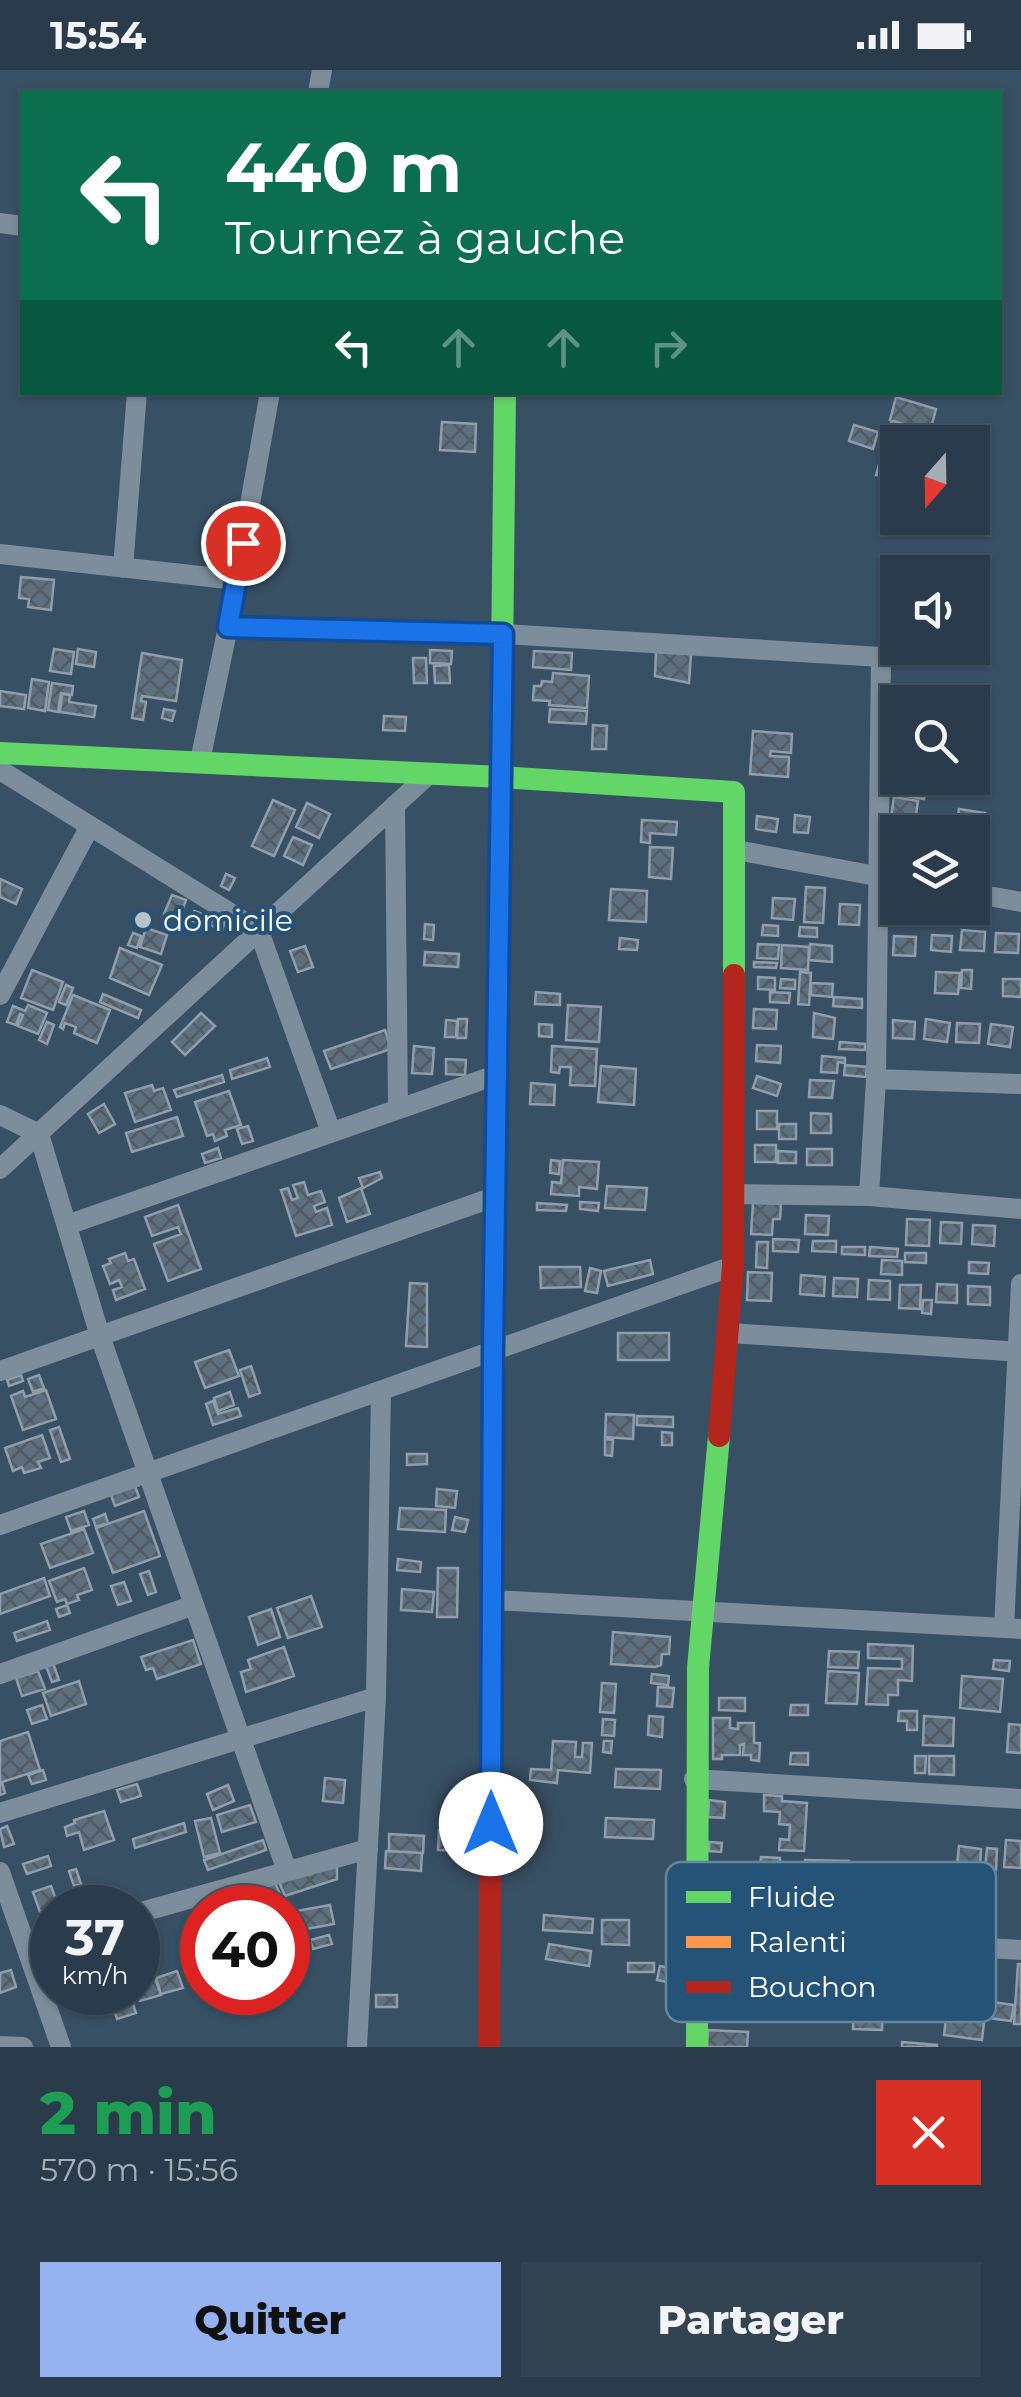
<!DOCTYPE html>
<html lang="fr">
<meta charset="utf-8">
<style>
:root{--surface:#2a3c4b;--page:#324352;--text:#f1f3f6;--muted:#a5adb5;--line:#465663;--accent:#95b2f1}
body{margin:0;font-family:Montserrat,sans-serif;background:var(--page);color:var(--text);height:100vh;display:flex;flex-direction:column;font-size:38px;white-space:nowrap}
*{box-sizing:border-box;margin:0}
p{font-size:32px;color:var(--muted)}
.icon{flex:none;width:55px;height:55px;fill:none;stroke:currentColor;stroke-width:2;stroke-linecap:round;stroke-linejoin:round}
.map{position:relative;height:1977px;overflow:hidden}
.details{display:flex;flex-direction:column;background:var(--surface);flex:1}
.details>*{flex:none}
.banner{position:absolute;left:20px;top:20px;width:982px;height:305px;border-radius:0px;box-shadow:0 2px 8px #0004,0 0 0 2px var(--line);background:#0b6e4f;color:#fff;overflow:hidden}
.needle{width:65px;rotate:200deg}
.tools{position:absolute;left:880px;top:355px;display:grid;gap:20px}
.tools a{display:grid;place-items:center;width:110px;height:110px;border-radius:0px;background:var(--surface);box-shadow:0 2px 8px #0004,0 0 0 2px var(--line);font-size:50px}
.speed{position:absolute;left:30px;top:1815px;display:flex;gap:20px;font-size:50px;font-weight:700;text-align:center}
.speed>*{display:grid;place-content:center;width:130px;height:130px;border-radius:50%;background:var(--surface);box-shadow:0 2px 8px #0004,0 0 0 2px var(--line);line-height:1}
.speed small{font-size:25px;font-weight:400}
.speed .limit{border:15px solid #d22;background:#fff;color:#111}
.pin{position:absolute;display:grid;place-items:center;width:85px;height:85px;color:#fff;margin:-42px;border:5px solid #fff;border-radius:50%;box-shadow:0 2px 10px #0007}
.me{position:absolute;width:110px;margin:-55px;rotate:0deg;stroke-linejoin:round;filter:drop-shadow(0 0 8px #0008)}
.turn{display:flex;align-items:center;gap:35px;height:210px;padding:0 40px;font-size:45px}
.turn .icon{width:130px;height:130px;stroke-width:2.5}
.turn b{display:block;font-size:70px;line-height:85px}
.lanes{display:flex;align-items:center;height:95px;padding:0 40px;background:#0003;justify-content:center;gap:50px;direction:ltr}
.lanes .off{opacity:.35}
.round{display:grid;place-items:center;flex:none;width:105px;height:105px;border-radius:0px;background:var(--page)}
.head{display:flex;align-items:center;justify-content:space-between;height:170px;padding:0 40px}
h1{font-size:60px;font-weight:800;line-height:75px;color:#1e9e55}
.action{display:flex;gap:20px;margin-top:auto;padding:20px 40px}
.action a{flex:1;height:115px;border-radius:0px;background:var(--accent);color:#111;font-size:40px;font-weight:800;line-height:115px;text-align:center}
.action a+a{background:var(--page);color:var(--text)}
.status{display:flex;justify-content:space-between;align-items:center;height:70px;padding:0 50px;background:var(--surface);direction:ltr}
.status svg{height:28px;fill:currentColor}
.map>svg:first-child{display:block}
.building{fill:url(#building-cross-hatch);stroke:#8f9eaa;stroke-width:2.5}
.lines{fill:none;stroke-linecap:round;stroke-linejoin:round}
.street{stroke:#7c8d9b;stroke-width:20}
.fast{stroke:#63d668;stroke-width:22}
.slow{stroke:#ff974d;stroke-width:22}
.jam{stroke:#b3261e;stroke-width:22}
.route-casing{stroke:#114b97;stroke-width:25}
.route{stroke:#1a73e8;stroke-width:18}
.poi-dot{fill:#b9c2c9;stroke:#255277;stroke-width:4}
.labels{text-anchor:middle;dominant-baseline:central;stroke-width:8;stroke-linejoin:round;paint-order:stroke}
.poi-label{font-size:30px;fill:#fff;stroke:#255277;text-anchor:start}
.key{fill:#255277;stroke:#6686a0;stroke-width:2.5}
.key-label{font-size:28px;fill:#fff}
</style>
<div class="status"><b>15:54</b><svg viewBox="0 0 49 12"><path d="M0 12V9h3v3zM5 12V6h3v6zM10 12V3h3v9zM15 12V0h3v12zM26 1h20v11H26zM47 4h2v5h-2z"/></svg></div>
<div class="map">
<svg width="1021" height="1977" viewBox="0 0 1021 1977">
<defs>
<pattern id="building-cross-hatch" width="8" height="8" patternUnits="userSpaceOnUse" patternTransform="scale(2.5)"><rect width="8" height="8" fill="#5d7080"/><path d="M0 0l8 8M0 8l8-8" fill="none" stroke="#535a61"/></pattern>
</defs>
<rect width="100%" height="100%" fill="#385064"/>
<!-- building -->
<path class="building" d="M896,327L936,339L930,362L914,357L909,372H898V406L876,405L891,353L906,358L907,355L890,350Z
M442,352L476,354L475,382L440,380Z
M854,355L878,362L873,379L849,371Z
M21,507L54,510L51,540L28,537L29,529L19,528Z
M54,579L74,582L71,604L50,601Z
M78,579L96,582L94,597L76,594Z
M430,580L452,581L451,594L430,593Z
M534,581L572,583L571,600L533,597Z
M656,582L691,584L689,613L655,606Z
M142,583L182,590L176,631L142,626L141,631L146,632L143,650L132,648Z
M413,588H426L427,613H414Z
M449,595L450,613H435L434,596Z
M553,603L589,606L587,638L549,635L550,631L533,630L534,616H541L542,611L552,612Z
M32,609L49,612L45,641L28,638Z
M52,613L73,616L72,625L61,623L58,642L48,640Z
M0,621L26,625L24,639L0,636Z
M62,624L70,625L69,632L96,636L94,647L60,642Z
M164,639L175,641L172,651L162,648Z
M550,639L587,641L586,654L549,652Z
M384,646L406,647L405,661L383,660Z
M593,655L607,656L606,679H592Z
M753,661L792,664L791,683L771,681L770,686L789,687L788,707L750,704Z
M896,715L925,719L924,729L894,724Z
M894,727L918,731L915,751L891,747Z
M273,730L295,740L274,786L252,776Z
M307,733L330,744L319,768L296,757Z
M959,739L985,743L980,770L972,769V762H955Z
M795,745L810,747L808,763L794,762Z
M757,746L778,749L776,762L756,759Z
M642,750L677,752L676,765L650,763V773L641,772Z
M293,767L312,775L303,795L284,786Z
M650,777L673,778L671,809L649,807Z
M226,804L235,808L229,820L221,816Z
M0,809L22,819L16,834L0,827Z
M806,817L825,818L823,853L804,852Z
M611,819L647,821L646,852L609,850Z
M172,825L186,830L179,849L164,844Z
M773,828L795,829L793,850L772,848Z
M840,834L860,835L859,855L839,854Z
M932,838H950L949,849L932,848Z
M194,841L211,847L207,857L191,850Z
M213,848L225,852L222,860L210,855Z
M425,854L434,855L433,870L424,869Z
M763,855L778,856V866L762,865Z
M800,857L817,858V867L799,866Z
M146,858L167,865L161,884L140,877Z
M962,860L985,862L984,881L960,880Z
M133,863L141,866L137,878L128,875Z
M996,863L1019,864L1018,883L995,882Z
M932,865L952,866L951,882L931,880Z
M894,866L916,867L915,886L893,885Z
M620,868L638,870L637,880L619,879Z
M758,874L779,875L778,889L757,888Z
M810,874L832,876V892L809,890Z
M782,875L809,877L808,900L781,898Z
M305,876L313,897L298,902L290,881Z
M120,878L162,895L149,925L110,908Z
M425,882L459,884L458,897L424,895Z
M754,892L777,893L776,898L754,897Z
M32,900L63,912L53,940L21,928Z
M962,900H972L971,919L961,918Z
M800,902L811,903L809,935L798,934Z
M936,902L960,903L958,924L935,923Z
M758,907L775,908V920L758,919Z
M781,909L795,910V919L780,918Z
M1003,909H1021V927L1003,926Z
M811,913L833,914L832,927L811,925Z
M66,915L73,918L66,935L59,932Z
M536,922L560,924V935L535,934Z
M770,922L790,923L789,933L770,932Z
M103,924L141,940L138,948L100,932Z
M73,925L110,940L97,973L74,963L76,957L65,953L63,959L60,957Z
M834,927L862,929V938L833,936Z
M28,935L47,943L38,964L18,956L23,945L20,944L16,955L7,952L13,936L25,941Z
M568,935L601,937L599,972L566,970Z
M754,939L777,940L776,959L753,958Z
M201,943L215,956L185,985L172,972Z
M814,943L835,948L833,969L813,967Z
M458,949H467L466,968H457Z
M926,949L950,953L947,972L924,969Z
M446,950L457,951L456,967H445Z
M893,950L915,952L914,969L893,968Z
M47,952L54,955L47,974L39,970Z
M957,953L980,954L979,973L956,972Z
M539,954L552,955V967L539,966Z
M991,954L1013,957L1010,977L988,974Z
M385,960L391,979L331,999L324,981Z
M840,972L865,974V980L839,979Z
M757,975L781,976L780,993L756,991Z
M414,976L434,978L432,1004L412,1003Z
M552,976L597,979L595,1016L570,1015L571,997H560L559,1003L551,1002Z
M822,986L845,988V993L838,992L837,1003L821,1002Z
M267,988L270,997L232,1009L230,1000Z
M446,989L466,990L465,1005L446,1004Z
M845,995L867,997L866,1007L844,1005Z
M601,996L636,999L634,1035L598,1032Z
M222,1005L224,1012L177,1027L174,1020Z
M757,1006L781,1014L777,1026L753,1018Z
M810,1010L834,1011L832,1028L809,1027Z
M531,1013L555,1015L554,1035L530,1034Z
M152,1015L154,1021L163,1018L171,1040L135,1052L125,1023Z
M229,1021L241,1055L225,1060L227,1066L215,1071L213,1064L207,1066L195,1032Z
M104,1034L115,1054L99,1063L88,1044Z
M757,1041H777V1059H757Z
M811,1043L831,1044V1063H811Z
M177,1047L183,1066L132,1082L126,1063Z
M779,1054H796V1069H779Z
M248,1056L253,1071L242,1074L237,1059Z
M755,1075H776V1092H755Z
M218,1078L221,1088L205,1093L202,1084Z
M807,1079H832V1095H807Z
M778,1081L796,1082V1093H778Z
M551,1090L560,1091L559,1104L550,1103Z
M563,1090L599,1092L597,1119L579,1117V1126L551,1124L552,1112L561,1113Z
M380,1102L382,1108L363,1118L359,1108Z
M304,1112L308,1125L321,1121L325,1132L314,1136L316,1142L327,1138L332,1155L296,1166L281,1120L288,1118L292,1130L298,1128L293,1115Z
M607,1116L647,1118L645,1140L605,1138Z
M361,1118L370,1144L347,1152L339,1128Z
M580,1132L599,1133L598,1141L580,1139Z
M753,1132L781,1134L780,1149H773L772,1165L751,1164Z
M537,1133L567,1135L566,1141L537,1140Z
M178,1135L201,1199L168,1211L154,1174L181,1164L178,1157L152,1166L145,1147Z
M806,1145L829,1146L828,1165L805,1164Z
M907,1149L930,1150L929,1176L906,1175Z
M941,1152L962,1153L961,1174L940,1173Z
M973,1155L995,1156L994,1176L972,1174Z
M773,1169L799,1170L798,1182L773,1181Z
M813,1171H836V1182L812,1181Z
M757,1172H768L767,1198L756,1197Z
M842,1177H865V1185L842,1184Z
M870,1177L898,1179L897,1187L869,1186Z
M125,1183L128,1191L134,1189L145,1219L116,1230L113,1220L122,1217L119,1210L110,1214L103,1196L111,1193L109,1189Z
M905,1183H926V1193L905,1192Z
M650,1190L653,1204L608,1216L604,1201Z
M882,1190L902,1191V1205L881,1204Z
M969,1192L989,1193L988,1204L969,1203Z
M540,1197H580L581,1217L541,1218Z
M590,1198L601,1201L597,1223L585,1221Z
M748,1202L772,1203L771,1231L747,1230Z
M801,1205L825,1207L824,1226L800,1224Z
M834,1208L858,1209L857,1227L833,1226Z
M869,1210L890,1211V1230L868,1229Z
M410,1213L427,1214V1277L406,1276Z
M937,1214L957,1215V1233L936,1232Z
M900,1215H921L920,1239L899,1238Z
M968,1216L990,1217V1235L968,1234Z
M923,1230H932L931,1244L922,1243Z
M618,1263H669V1290H618Z
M229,1280L239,1306L205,1318L195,1292Z
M251,1296L260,1323L249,1327L240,1300Z
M21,1305L23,1311L9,1316L7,1310Z
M39,1305L44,1318L33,1322L28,1309Z
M46,1320L56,1349L23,1360L11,1326L23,1321L25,1327Z
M230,1322L234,1335L218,1341L214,1328Z
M213,1331L218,1344L238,1338L241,1346L213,1355L206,1334Z
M606,1344L634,1345L633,1369L605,1367Z
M637,1346L673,1347V1357L637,1355Z
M59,1357L70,1389L61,1392L50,1360Z
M662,1362L672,1363V1375H662Z
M42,1365L50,1388L38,1392L41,1398L24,1403L22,1397L13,1401L5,1378Z
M605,1369L613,1370L612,1386L605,1385Z
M407,1384H427V1394L407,1395Z
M135,1416L139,1427L115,1436L111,1425Z
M437,1419L457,1421L455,1438L436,1436Z
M400,1438L446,1440L445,1462L398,1459Z
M84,1441L89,1455L71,1461L66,1447Z
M144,1441L160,1486L113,1503L96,1458Z
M105,1444L108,1453L96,1457L93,1449Z
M455,1447L468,1450L465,1462L452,1460Z
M84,1459L93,1483L50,1498L41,1474Z
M398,1489L421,1492L420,1502L397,1500Z
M84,1498L92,1520L77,1525L79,1530L67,1534L65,1529L57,1532L49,1511Z
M438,1498H458L457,1547H437Z
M149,1501L156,1522L148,1525L140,1504Z
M44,1508L50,1526L0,1544V1524Z
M124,1512L131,1531L118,1535L111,1516Z
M402,1519L434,1522L432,1542L401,1540Z
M311,1526L322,1557L288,1568L277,1538Z
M67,1535L70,1543L59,1547L56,1539Z
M271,1539L280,1567L258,1575L249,1547Z
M47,1551L50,1560L17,1571L14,1563Z
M613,1562L670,1567L669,1584H662L661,1595L655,1597L611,1594Z
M193,1570L201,1594L157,1609L153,1598L146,1600L141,1587Z
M868,1574L913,1576L912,1611L898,1610V1625H888V1635L866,1634L868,1598L902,1599V1589L868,1588Z
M284,1577L294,1606L246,1622L241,1602L251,1599L248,1590Z
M829,1581L859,1582L858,1598L828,1597Z
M994,1590L1010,1591L1009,1601L993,1599Z
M53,1593L59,1610L52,1612L46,1596Z
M38,1601L45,1619L22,1626L16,1608Z
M828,1601L859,1603L857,1634L826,1633Z
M652,1604L669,1606L668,1615L651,1613Z
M962,1606L1003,1609L1000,1642L960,1638Z
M79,1611L86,1634L51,1646L43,1623Z
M602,1613L616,1614L614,1643L600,1642Z
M658,1617L674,1618L672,1637L657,1636Z
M719,1628H745V1641L719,1640Z
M42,1635L47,1649L32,1654L27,1640Z
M791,1635H808V1645H790Z
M899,1641H917V1660H907V1651H898Z
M649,1646L663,1647L662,1667L648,1665Z
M924,1646L954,1648L953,1676L923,1675Z
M713,1648H730V1658L738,1659V1653H754V1673H760L759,1691L751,1690V1685H743L744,1674L740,1675V1685H722V1689H713Z
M603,1649L615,1650L614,1666L602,1665Z
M1009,1654L1021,1655V1683L1007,1682Z
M28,1662L40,1700L2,1712L5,1723L0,1725V1671Z
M553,1671L576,1672L575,1687H582L583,1673H592L590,1703L558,1700L557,1713L530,1710L531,1699L551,1700Z
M604,1671H612L611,1683L603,1682Z
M791,1683H808V1695L790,1694Z
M915,1686H926L925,1703H915Z
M929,1686H954V1705L929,1704Z
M616,1699L661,1700L660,1719L615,1717Z
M43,1700L46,1710L32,1714L28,1705Z
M325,1708L345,1710L343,1733L323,1731Z
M137,1714L141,1726L121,1732L117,1720Z
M228,1715L234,1731L213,1740L207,1724Z
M764,1725L782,1726V1731L807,1733L804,1781L779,1780L780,1769L789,1770L790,1755L779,1754L780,1742L764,1741Z
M709,1730L725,1732L724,1748L708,1747Z
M250,1735L256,1752L222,1762L217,1745Z
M104,1741L114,1770L84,1780L79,1762L67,1766L65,1757L75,1753L74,1750Z
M211,1748L220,1783L204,1787L195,1751Z
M606,1748L654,1750L653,1769L605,1767Z
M184,1753L186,1762L135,1778L133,1769Z
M7,1756L14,1774L4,1777L0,1759Z
M439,1760L459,1761L458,1781L438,1780Z
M389,1764L424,1766L423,1783L389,1781Z
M263,1770L266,1780L208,1800L204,1790Z
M1006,1770L1021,1771V1798L1004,1797Z
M709,1772L722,1773L721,1782L709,1781Z
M959,1776L981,1779L980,1797L957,1795Z
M987,1778L997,1779L996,1800L985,1799Z
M386,1781L422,1783L421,1801L385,1798Z
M48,1786L51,1796L27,1804L23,1794Z
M761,1787L780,1788V1798L760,1797Z
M805,1790L849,1791L848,1820L821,1819V1838L850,1839L849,1856L803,1854Z
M337,1793V1809L285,1826L279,1812Z
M76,1799L81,1814L74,1816L69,1801Z
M275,1813L281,1826L249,1838H220L219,1833Z
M51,1816L59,1838H52V1853L45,1856L33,1822Z
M76,1829L79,1838H61L60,1835Z
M330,1835L334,1854L295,1861L291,1842Z
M544,1845L593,1849L592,1863L543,1860Z
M602,1850H629V1875L602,1874Z
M288,1858L297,1885L288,1889Z
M141,1861L146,1876L138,1879V1862Z
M329,1865L332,1874L313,1879L310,1870Z
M549,1874L591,1881L589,1896L546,1889Z
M628,1893H654V1902H628Z
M1018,1894H1021V1954H1014Z
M660,1896L670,1898L667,1912L657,1910Z
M11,1900L16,1917L0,1923V1903Z
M177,1901L183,1918L161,1924L156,1908Z
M155,1908L161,1925L140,1931L138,1913Z
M86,1922H115L116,1924L89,1932Z
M129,1922L136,1943L117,1949L110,1927Z
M376,1925H397V1937H376Z
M854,1931L883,1932L882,1960L853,1959Z
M992,1932L1014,1935L1011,1951L989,1948Z
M946,1948L984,1952L982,1970L944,1965Z
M708,1960L748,1962L747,1977H707Z
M902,1972L937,1975V1977H902Z"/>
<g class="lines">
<!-- street -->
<path class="street" d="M318,22L322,0
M0,153L22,156
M0,484L237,510
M123,498L137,322
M228,557L503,564L881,587L876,1009L869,1126
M200,691L228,557L270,322
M0,700L259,861L331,1062
M395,735L398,1039
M736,780L898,810
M972,823L1021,832
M0,925L90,756
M876,1009L1021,1014
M0,1045L39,1064L100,1266L287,1801
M0,1099L428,705
M734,1124L869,1126L1021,1139
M67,1155L499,1004
M731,1263L1021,1282
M0,1301L497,1126
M0,1455L733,1196
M493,1530L1021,1559
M1004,1558L1021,1214
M0,1604L194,1535
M694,1709L1021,1729
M0,1743L376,1627
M0,1802L61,1977
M138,1843L368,1779
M698,1862L1021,1880
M26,1875L52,1867
M0,1976L23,1977
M357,1977L376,1627L381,1321"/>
<!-- fast -->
<path class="fast" d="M502,591L505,322
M0,683L501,707L734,722V905
M697,1977L698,1598L719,1366"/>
<!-- slow -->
<path class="slow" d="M492,1539L497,970"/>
<!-- jam -->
<path class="jam" d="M497,970L502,591
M719,1366L733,1196L734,905
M489,1977L492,1539"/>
</g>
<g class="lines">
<defs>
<path id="route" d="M243,473L228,557L503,564L493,1281L491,1754"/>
</defs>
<!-- route casing -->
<use href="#route" class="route-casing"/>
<!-- route -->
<use href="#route" class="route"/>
</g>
<!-- markers -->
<circle class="poi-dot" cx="143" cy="850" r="10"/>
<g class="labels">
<!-- poi labels -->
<g class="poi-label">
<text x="163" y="850">domicile</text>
</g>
</g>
<!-- legend -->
<rect x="666" y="1792" width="330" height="160" rx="15" class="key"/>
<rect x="686" y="1821" width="45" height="12" fill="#63d668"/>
<rect x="686" y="1866" width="45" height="12" fill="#ff974d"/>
<rect x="686" y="1911" width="45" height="12" fill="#b3261e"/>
<g class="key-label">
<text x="748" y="1837">Fluide</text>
<text x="748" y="1882">Ralenti</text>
<text x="748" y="1927">Bouchon</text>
</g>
</svg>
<div class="tools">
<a><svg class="needle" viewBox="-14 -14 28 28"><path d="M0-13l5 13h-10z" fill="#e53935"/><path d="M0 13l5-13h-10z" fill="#a5adb5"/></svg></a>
<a><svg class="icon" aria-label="sound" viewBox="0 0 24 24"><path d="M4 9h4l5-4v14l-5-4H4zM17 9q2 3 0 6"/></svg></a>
<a><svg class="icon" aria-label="search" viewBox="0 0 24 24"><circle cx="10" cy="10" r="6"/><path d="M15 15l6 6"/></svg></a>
<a><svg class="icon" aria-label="layers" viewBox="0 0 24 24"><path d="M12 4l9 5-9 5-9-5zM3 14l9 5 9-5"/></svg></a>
</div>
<div class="speed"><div>37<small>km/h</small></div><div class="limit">40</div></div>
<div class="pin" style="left:243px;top:473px;background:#d93025"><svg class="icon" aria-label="arrive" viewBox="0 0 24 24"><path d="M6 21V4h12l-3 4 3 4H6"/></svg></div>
<svg class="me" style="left:491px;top:1754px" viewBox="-20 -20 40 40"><circle r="19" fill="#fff"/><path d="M0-13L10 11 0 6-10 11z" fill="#1a73e8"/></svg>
<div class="banner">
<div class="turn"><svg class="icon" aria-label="left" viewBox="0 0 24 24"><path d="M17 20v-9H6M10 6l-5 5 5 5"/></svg><div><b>440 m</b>Tournez à gauche</div></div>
<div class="lanes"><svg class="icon" aria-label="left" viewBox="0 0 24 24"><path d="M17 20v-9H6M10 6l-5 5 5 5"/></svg><svg class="icon off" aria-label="ahead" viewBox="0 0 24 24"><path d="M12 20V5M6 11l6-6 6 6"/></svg><svg class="icon off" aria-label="ahead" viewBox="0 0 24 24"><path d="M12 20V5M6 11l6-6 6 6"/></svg><svg class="icon off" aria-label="right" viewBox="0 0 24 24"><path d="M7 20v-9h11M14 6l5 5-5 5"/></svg></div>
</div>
</div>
<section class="details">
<div class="head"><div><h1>2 min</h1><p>570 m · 15:56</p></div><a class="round" style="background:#d93025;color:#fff"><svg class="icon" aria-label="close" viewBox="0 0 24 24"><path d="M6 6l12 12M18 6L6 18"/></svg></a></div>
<div class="action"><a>Quitter</a><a>Partager</a></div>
</section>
